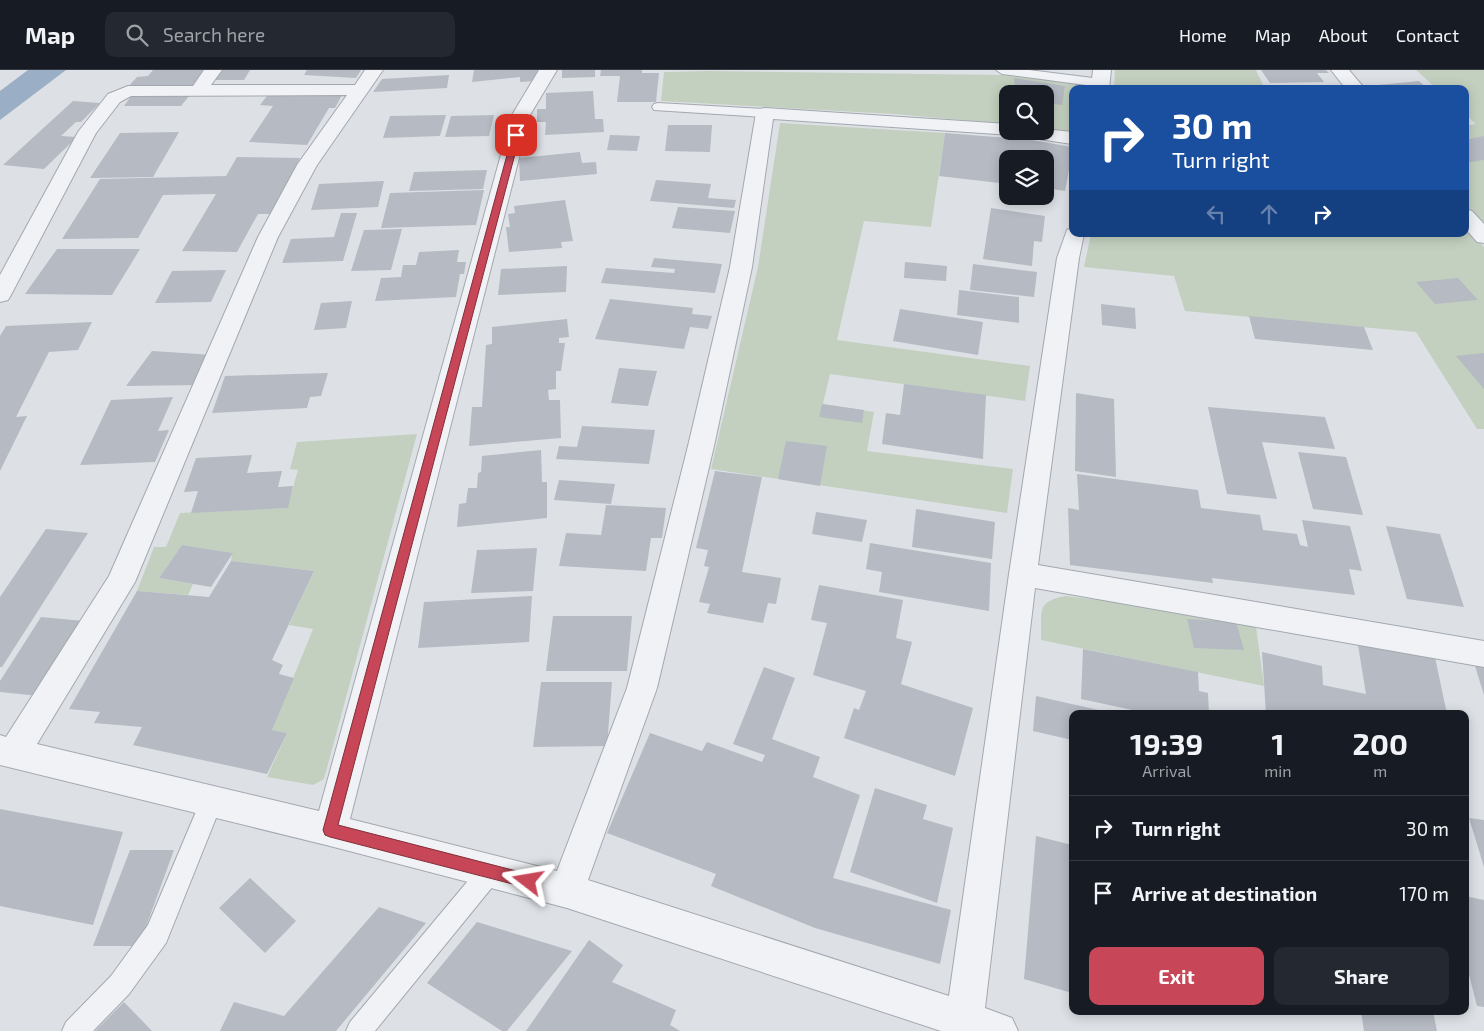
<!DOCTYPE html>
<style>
:root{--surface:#171b24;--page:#242831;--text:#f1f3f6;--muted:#9ea1a6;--line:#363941;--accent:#c74758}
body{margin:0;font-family:"Exo 2",sans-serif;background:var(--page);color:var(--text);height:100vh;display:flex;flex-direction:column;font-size:19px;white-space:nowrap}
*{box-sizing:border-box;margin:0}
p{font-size:16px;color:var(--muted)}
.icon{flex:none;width:28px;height:28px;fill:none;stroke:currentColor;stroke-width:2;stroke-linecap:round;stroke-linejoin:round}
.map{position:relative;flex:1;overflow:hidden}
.side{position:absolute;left:1069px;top:640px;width:400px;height:305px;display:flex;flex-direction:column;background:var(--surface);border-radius:10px;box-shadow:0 2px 12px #0003}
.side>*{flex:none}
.hud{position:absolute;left:1069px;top:15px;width:400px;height:152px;border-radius:10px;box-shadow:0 2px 12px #0003;background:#1a4fa0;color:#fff;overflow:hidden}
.buttons{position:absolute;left:999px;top:15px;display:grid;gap:10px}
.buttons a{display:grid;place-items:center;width:55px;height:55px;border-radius:10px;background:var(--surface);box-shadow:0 2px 12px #0003;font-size:25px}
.pin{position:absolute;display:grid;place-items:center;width:42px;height:42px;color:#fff;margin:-21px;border-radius:10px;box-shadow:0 2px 8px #0006}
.me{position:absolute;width:55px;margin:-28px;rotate:284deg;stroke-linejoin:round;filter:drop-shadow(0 0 4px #0008)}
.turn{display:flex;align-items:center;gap:18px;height:105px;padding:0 20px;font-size:22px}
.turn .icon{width:65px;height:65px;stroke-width:2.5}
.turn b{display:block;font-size:35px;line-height:42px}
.lanes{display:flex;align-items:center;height:48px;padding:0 20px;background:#0003;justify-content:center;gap:25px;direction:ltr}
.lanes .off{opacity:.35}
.eta{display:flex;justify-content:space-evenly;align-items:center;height:85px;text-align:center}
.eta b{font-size:30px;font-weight:700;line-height:35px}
.button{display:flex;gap:10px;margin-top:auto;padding:10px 20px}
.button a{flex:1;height:58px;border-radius:10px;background:var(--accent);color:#fff;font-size:20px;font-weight:700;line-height:58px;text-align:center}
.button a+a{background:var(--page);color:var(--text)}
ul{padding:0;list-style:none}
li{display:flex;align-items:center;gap:15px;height:65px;padding:0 20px;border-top:1px solid var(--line)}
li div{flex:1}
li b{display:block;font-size:19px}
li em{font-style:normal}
header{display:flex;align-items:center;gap:30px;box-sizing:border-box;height:70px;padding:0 25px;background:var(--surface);border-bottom:1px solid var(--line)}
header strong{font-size:24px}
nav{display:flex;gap:28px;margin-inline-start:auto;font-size:18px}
.search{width:350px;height:45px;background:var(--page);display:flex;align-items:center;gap:12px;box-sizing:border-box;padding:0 18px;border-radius:10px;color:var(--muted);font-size:19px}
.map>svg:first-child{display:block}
.green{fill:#c3d0bf}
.water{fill:#9aaec5}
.building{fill:#b5bac3}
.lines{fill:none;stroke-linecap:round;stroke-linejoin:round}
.service-casing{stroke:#a3a8b0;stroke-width:2}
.minor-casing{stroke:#a3a8b0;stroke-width:2}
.service{fill:#f0f2f5;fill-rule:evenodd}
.minor{fill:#f0f2f5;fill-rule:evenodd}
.route{fill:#c74758;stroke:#812e39}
</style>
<header>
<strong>Map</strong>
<div class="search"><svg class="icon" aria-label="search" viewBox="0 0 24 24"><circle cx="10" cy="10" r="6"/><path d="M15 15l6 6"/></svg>Search here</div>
<nav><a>Home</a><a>Map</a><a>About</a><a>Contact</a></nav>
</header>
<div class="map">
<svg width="1484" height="961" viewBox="0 0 1484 961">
<rect width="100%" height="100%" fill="#dde1e6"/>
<!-- green -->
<path class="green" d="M1115,0H1256L1265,19H1114Z
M1416,0H1484V157L1465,135V56L1476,54L1465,44V19H1437Z
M710,1L1001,5L1084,14V19H1072V62L1045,58V24H1008L1007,54L894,44L661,31L664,2Z
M780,53L945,63L931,157L864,151L837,270L1030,296L1025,331L830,304L823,334L874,342L867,381L1013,399L1007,443L711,399L758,197Z
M1465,155L1484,177V359H1477L1416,262L1185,241L1174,206L1084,197L1091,164H1465Z
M417,364L324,709L313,715L267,707L287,663L272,660L313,559L289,555L314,501L231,491L232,483L182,475L159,508L193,514L188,525L137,521L154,477H166L180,443L287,438L298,400L290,399L297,372Z
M1066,526L1255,549L1264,616L1041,570C1042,543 1035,531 1066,526Z"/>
<!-- water -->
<path class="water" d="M28,0H66L0,50V21Z"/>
<!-- building -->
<path class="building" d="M153,0H204L190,19L128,17L137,7L148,6Z
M220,0H250L244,10H214Z
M307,0H361L356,8L304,5Z
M474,0H539L538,11L520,12V7L472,12Z
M562,0H595V7L562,8Z
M601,0H642V3H659L656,32H617L620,6H600Z
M1261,0H1326L1329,3H1317L1324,12L1270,13Z
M449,5L447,18L373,22L382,9Z
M1014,8L1065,16L1062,35L1045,33V24H1015Z
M1419,11L1428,19H1382L1378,15Z
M593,21L595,49H603L604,62L545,65L546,52H537V39H546V23Z
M269,23L342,25L335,38H329L307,75L249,72L273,36L260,35Z
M132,25L189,26L181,36H124Z
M73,31L100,33L81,52H76L61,66L77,67L44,99L3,95Z
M446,45L440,66L383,68L390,46Z
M494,45L489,66L445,67L451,46Z
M668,55H712L710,82L665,81Z
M179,62L153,107L90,108L120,63Z
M945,63L1032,70L1072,77V85L1065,121L1045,118V89H1008V114L939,106Z
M610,65L640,66L637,81L607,80Z
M1484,66V90L1465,93V70Z
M580,82L582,93L596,92L597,104L520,111L519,88Z
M237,87L300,88L271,144H258L237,182L182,181L216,124L163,125L138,168L62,169L100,109L226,106Z
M487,100L483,119L409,121L414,102Z
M656,110L711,114L708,128L736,130L734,138L650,131Z
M384,111L378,137L311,140L319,114Z
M484,120L476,155L381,158L390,123Z
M565,130L573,171L561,172L562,178L509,182L506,157H510L508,144L515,143L514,136Z
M678,137L735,141L730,163L672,158Z
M991,138L1045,146L1042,172L1034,171L1032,196L983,189Z
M341,143H357L343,191L282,193L291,169L334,167Z
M402,159L391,200L351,201L364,160Z
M57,179H140L112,225L25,224Z
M459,180L457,192H466L464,204H460L456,227L375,231L381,208L401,207L403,195H416L419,182Z
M654,188L722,194L715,223L601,213L606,198L674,203L675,199L651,197Z
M905,192L947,196L946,211L904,208Z
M973,194L1037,202L1034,227L970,220Z
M567,196L566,222L498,225L501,199Z
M226,200L211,232L155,233L172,201Z
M1458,208L1478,230L1435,234L1416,212Z
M959,220L1019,227V253L957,245Z
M610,229L693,238L692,244L712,246L708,259L690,257L684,279L595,269Z
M352,231L346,258L314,260L321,233Z
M1101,234L1135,238L1136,259L1102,255Z
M900,239L983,252L978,285L893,271Z
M1249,246L1364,257L1373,280L1255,269Z
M567,249L569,267L559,268V273H565L561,301H556V319L548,320L549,330H560L561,368L469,376L472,337H482L486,275L492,274V257Z
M92,252L78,280L49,282L16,347L27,346L0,401V266L6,256Z
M152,281L214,285L200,315L126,316Z
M1484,283V319L1456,286Z
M619,298L657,301L648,336L611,333Z
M328,303L321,326L310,327L307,338L212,343L225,306Z
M904,314L986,325L983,389L882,374L886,343L900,345Z
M1076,323L1114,329L1116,407L1075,401Z
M173,327L158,361L169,360L155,392L80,395L111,330Z
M822,334L864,340L862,353L819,347Z
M1208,337L1325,347L1335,379L1262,372L1277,429L1227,424Z
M582,356L655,360L649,394L556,389L559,376L577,377Z
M786,371L827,376L820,416L778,409Z
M541,380L542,412H547V448L457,457L459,434L466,433L468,418H477L478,403L481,402L482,386Z
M1298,382L1346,387L1363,445L1313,439Z
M252,385L247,403L282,401L278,417L293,416L288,438L191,443L198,421L184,422L196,388Z
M715,401L762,407L742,502L781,508L776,534L768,533L763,553L707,543L710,534L699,532L709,497L704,496L708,480L696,478Z
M1077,404L1198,420L1201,438L1260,445L1263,460L1297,464L1300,475L1308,477L1302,450L1350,456L1362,501L1349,499L1355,525L1212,508L1213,513L1070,495L1068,438L1079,440Z
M559,410L615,414L611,434L554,430Z
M606,435L666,438L662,468H651L646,501L559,496L566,463L601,465Z
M916,439L995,452L992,489L912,477Z
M816,442L867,450L862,472L812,464Z
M1386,456L1440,464L1464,537L1407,529Z
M46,459L88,463L2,597H0V527Z
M870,473L991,493L989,541L879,522L882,502L866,499Z
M182,475L233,483L211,517L159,508Z
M537,478L533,521L471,523L477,480Z
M231,491L314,501L272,590L283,595L279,604L294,608L272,660L287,663L267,704L133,675L142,657L94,653L100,642L69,639L137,521L209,527Z
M819,515L903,530L896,568L912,572L901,614L973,638L955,706L844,668L854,638L859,640L866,621L813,605L827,553L811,550Z
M532,526L529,572L418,578L424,532Z
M553,546H632L627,601H546Z
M41,547L84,551L39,626L0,622V611Z
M1187,549L1236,552L1244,580L1194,578Z
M1356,563L1433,578L1447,644H1266L1262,582L1322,596L1323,615L1366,624Z
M1083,579L1198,602L1199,621L1208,623L1209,644H1151L1081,629Z
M1471,583L1484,585V625Z
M764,597L795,608L772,669L820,687L813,707L860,725L833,808L951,840L940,894L815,858L711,816L716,804L607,763L650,663L702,681L707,672L762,692L765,685L733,674Z
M541,612H612L607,676L533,677Z
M1036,626L1112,643V644H1072V670L1033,661Z
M875,718L927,735L923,749L953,758L937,833L850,802Z
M0,739L123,762L93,855L0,836Z
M1469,748L1484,750V797Z
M1036,766L1072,775V923L1024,909Z
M130,780H174L139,876H93Z
M250,808L296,851L265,883L219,838Z
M1465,826L1484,830V937L1477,936L1465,889Z
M379,837L426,853L336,961H220L234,932L284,946Z
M477,852L572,881L507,961H502L427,913Z
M589,870L623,895L612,912L676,940L670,955L680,961H526Z
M124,932L152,961H95Z
M1361,941H1433L1437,961H1364Z"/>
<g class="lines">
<defs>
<path id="service" d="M996,0H1029L1101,9L1107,13L1101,17L1002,4Z
M658,33L765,39L771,43L765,47L654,40L652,37L654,34Z
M211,722L219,725L222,733L166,873L129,924L93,961H62L66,952L111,906L148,855L203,725Z
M490,790L498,794L502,802L498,810L375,961H346L350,952L482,794Z"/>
<path id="minor" d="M204,0H222L211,15H355L365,0H383L317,95L278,167L135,512L37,674L319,741L512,45L539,0H557L530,45L350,749L557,801L627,618L688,376L730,197L756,43L759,39L765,38L1008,54V61H1045V59L1072,62V74L1012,65L773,49L752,197L714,376L657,618L588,810L949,926L1009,504L1057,188L1067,160L1072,158V164H1084L1079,188L1038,495L1484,571V597L1035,518L985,938L1012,948L1018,961H941L567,838L330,776L0,695V665L6,667L109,506L258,167L297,95L347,25L131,26L120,32L96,63L11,225L8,230L0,232V205L78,62L108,24L128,16H193Z
M1093,0H1111L1109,19H1091Z
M1331,0H1349L1365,19H1346Z
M1465,139L1472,141L1484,154V173L1477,172L1465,158Z"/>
</defs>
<!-- service casing -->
<use href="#service" class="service-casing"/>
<!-- minor casing -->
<use href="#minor" class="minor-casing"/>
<!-- service -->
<use href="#service" class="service"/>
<!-- minor -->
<use href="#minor" class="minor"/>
</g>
<!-- route -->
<path class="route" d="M513,63L520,65L338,755L528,804L534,806L536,811L534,816L528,818L330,767L325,765L323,760Z"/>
</svg>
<div class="buttons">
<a><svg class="icon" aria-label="search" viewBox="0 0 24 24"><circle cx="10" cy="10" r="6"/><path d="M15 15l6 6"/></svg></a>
<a><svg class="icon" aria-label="layers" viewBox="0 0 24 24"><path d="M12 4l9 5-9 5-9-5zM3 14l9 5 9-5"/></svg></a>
</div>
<div class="pin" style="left:516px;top:65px;background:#d93025"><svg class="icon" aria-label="arrive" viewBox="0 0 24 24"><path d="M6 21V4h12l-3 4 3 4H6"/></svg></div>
<svg class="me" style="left:528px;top:811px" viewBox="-20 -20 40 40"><path d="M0-17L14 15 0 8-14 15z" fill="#c74758" stroke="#fff" stroke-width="4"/></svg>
<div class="hud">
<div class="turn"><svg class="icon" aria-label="right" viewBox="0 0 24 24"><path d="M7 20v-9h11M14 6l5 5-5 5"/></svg><div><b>30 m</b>Turn right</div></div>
<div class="lanes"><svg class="icon off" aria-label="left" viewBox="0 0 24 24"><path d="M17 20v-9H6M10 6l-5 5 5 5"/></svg><svg class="icon off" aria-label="ahead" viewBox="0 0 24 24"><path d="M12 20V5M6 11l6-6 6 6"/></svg><svg class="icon" aria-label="right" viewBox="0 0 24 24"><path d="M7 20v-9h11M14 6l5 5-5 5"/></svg></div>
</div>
<section class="side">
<div class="eta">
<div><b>19:39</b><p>Arrival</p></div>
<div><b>1</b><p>min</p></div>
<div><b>200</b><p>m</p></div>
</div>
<ul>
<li><svg class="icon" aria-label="right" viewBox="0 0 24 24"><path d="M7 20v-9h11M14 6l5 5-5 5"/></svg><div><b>Turn right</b></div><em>30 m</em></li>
<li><svg class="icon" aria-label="arrive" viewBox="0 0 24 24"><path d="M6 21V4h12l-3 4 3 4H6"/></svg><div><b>Arrive at destination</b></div><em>170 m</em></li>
</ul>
<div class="button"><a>Exit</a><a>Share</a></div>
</section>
</div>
